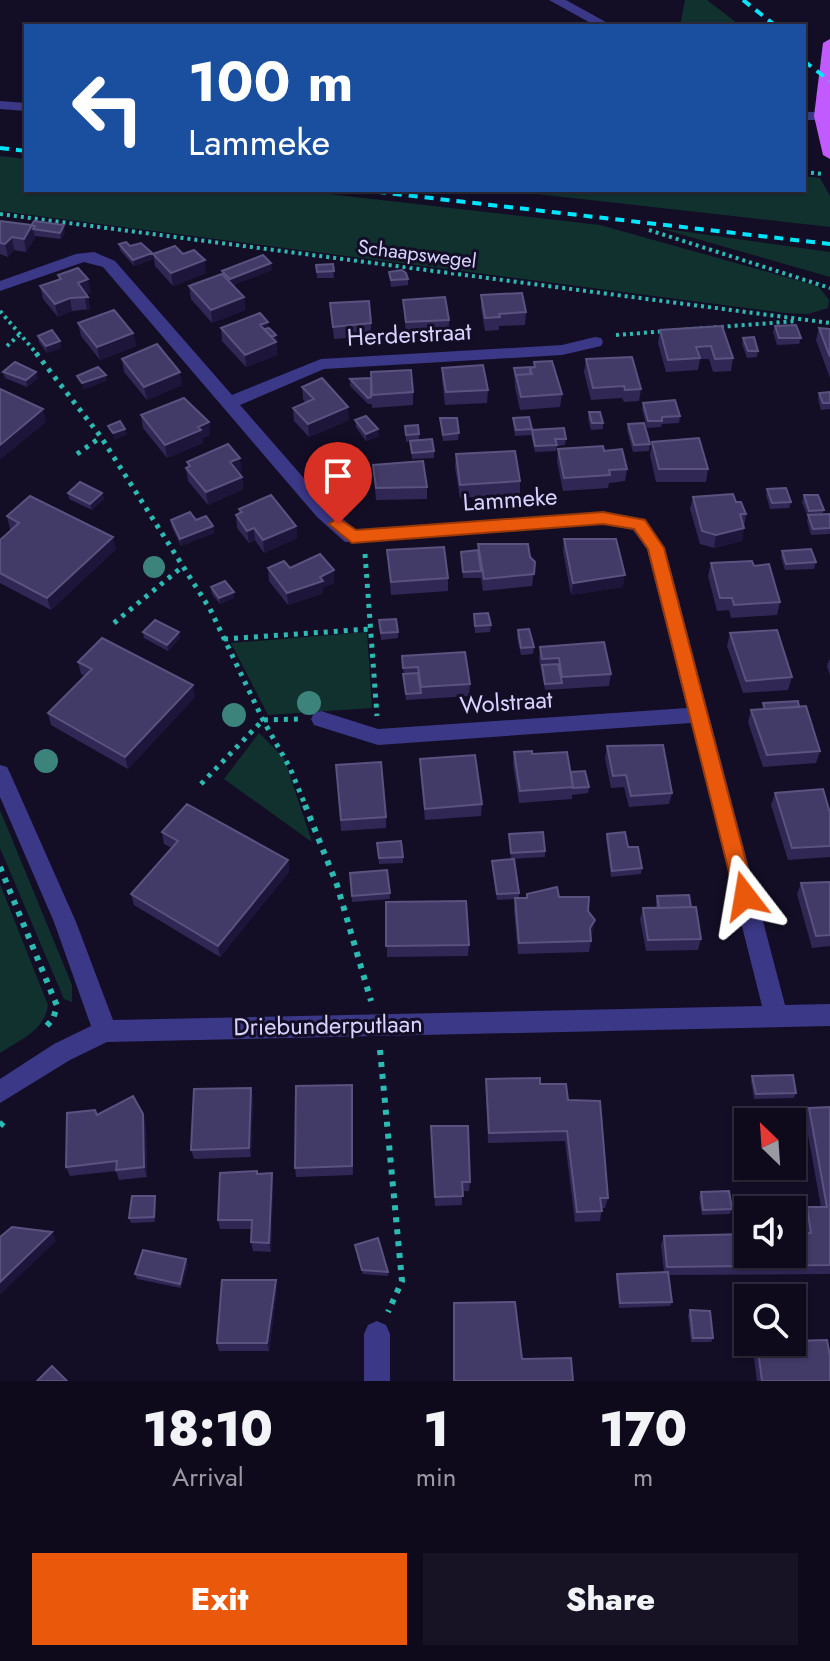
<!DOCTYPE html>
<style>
:root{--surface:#0e0a1c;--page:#171325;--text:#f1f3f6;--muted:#9b9aa3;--line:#2e2b3b;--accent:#ea580c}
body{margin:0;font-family:Jost,sans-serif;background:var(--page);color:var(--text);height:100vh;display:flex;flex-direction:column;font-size:30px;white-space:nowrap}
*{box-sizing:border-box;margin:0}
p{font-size:26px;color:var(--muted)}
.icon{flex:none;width:44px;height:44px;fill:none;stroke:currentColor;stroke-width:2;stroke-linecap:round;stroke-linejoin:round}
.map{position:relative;height:1381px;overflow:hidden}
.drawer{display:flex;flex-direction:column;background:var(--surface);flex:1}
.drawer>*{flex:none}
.banner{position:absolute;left:24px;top:24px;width:782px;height:168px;border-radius:0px;box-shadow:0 2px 6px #0004,0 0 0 2px var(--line);background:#1a4fa0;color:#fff;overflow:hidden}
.needle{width:52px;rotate:335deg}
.buttons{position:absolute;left:734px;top:1108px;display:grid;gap:16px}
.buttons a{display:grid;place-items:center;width:72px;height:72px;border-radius:0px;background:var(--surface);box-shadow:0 2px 6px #0004,0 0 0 2px var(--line);font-size:40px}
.pin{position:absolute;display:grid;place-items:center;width:68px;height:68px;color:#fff;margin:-82px -34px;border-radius:50% 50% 50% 0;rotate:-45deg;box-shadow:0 0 8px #0007}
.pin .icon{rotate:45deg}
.me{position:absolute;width:88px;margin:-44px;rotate:346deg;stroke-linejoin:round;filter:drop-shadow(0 0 6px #0008)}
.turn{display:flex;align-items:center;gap:28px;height:168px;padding:0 32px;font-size:36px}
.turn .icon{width:104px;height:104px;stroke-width:2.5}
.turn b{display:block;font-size:56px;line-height:68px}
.eta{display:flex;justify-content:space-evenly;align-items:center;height:136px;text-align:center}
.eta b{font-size:48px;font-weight:800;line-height:56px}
.action{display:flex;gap:16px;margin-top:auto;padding:16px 32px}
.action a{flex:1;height:92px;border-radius:0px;background:var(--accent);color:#fff;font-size:32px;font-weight:800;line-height:92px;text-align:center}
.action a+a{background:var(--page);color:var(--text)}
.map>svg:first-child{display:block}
.green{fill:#11312f}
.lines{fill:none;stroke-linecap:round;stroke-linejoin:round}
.path-far2{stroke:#2cbbb2;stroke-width:4;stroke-dasharray:3 4;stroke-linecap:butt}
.path-far1{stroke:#2cbbb2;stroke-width:5;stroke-dasharray:4 6;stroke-linecap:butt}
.path{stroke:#2cbbb2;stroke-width:6;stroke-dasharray:5 7;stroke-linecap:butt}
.minor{fill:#3b3887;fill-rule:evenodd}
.major{fill:#c15bff;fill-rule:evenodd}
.rail{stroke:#00e6ff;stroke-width:4;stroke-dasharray:9 7;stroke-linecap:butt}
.tree{fill:#3b837b}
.wall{fill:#302755}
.shaded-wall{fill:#1d153a}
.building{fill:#423a67;stroke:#5a527f;stroke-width:2}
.route{fill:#ea580c;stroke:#983908;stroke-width:2}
.labels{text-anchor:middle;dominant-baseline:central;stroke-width:6;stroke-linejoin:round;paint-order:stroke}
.far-street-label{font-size:20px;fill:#d9d4ff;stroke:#130e26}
.street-label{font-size:24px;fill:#d9d4ff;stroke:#130e26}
</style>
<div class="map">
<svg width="830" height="1381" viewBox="0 0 830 1381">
<rect width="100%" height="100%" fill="#130e26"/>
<!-- green -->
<path class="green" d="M685,0H707L741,26H680Z
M0,156L26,159V190H294L600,225L818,286L829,300L828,308L808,314L785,313L0,211Z
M804,176L820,178L830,196V227L501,190H804Z
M659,228L830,252V277Z
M367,632L372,708L268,715L231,643Z
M259,733L284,758L312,842L224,779Z
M0,810L72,985V1002L64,999L0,848Z
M0,884L48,1005C45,1030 20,1040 0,1053Z"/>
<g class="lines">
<!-- path-far2 -->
<path class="path-far2" d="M804,172L823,174
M0,214L830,323
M649,230L830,288
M0,311L38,355
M616,335L797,321
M7,346L19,335"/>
<!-- path-far1 -->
<path class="path-far1" d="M36,353L101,437L210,609L263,720L290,768L306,807
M77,454L101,437
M365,554L377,716
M114,623L182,567
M224,639L370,629
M201,784L263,720L301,719"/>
<!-- path -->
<path class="path" d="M305,805L337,885L371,1001
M0,867L57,1006L53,1019L43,1030
M380,1050L402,1281L388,1312
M0,1126L8,1117"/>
<!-- minor -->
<path class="minor" d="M549,0H566L613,26H596Z
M0,101L26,103V111L0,109Z
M804,112H821L828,116L821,120H804Z
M94,252L115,261L232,395L321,359L562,345L595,337L601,338L603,342L601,346L562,355L324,369L240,405L329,507L356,530L603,512L645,519L665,548L785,1005L830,1004V1026L107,1042L70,1060L0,1103V1079L54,1044L91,1026L54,922L0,797V765L7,767L10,773L76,922L113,1020L762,1006L691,723L378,745L314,725L311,719L314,713L321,711L378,729L687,708L647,549L633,530L603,524L345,542L317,517L103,267L84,262L0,291V281L76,254Z
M377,1321L386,1325L390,1334V1381H364V1334L368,1325Z"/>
<!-- major -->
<path class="major" d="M830,39V159L823,155L814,116L823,43Z"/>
<!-- rail -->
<path class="rail" d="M743,0L776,26
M804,61L830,81
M0,148L26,151
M361,190L830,244"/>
</g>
<!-- trees -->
<g class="tree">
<circle cx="154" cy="567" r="11"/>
<circle cx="309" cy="703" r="12"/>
<circle cx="234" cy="715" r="12"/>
<circle cx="46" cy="761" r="12"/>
</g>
<!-- wall -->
<path class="wall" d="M0,221L65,232L61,239L35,236L34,232L35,238L26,252L14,250L8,257L0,254Z
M119,244L130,246L153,259L134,266L120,250Z
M181,252L206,273L173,286L155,266L153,254Z
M333,264L334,278H317L316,265Z
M272,270L233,285L244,297L245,310L212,323L191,299L189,286L222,274V271Z
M389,272L408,279V285L391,287Z
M58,275L91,292L86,294L88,297L90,309L72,311L58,317L43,299L40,286L59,280Z
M481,295L526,312L525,325L499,326V330L485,331L481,308Z
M403,300L449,320V333L406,335Z
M330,303L371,323V336L334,339Z
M78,323L133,333L136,346L100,360L81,336Z
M722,326L733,358L731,371L713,372L709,359H700L698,370L666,372L658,343L660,330Z
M775,326L801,338L799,344L777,345L773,332Z
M221,328H269L276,335L277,355L246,367L222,341Z
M819,328L830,329V378L816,340Z
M38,336L61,348L47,353L39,342Z
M743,338L758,351L757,357L747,358L742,344Z
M122,359L182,385L147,400L124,372Z
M586,359L641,389L639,401L624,402L622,398L591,400L584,372Z
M534,362L562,394L560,407L520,410L515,387L514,368L534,367Z
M442,368L488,390L487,403L445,405L442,380Z
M3,372L38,378L27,387L5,378Z
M350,379L413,392V405L372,408L371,393L372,404H368L350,386Z
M302,387L349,420L309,437L294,421L293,408L306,403L303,399Z
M830,392V409L821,410L818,399L819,393Z
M643,403L680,416L679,423L662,424L661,427L647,428L642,409Z
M589,412L603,423V429L591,430L588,419Z
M141,415L210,435L202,438L203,443L167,458L143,428Z
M440,418L459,433L458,440L443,441Z
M513,418L532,430L566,439L565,445L557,446L556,451L535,452L531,435L515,436L513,424Z
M355,420L379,436L366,441L356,427Z
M628,424L650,444L649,451L633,452L627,430Z
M405,426L419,434V440L434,451V458L412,459L410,441L406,442Z
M652,442L708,469L706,482H656L650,455Z
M558,449L604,451L627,469L625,481L609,483L608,488L563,491L557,461Z
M456,454L520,481V494L460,498L455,467Z
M187,462L242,470L238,472L242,477L243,489L208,505L188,481L186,468L188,467Z
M373,465L427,487V499L376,500Z
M767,489L791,502L789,508L770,509L766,495Z
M68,493H102L104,499L92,510L69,499Z
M804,495L824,510L822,514H830V534L811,535L807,521L808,517L802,502Z
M693,497L736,502L746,514L742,541L714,548L700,544L690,509Z
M239,509L296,526L297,538L264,553L255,540L249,543L237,528L236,515L239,513Z
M7,516L116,549L51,610L0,583V540L11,530L10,529Z
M171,520H196L213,526L214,533L181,546L172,527Z
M564,539L623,587L571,595L563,551Z
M478,544L530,557L535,562L532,586L483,591L481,578H463L461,552L478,550Z
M387,550L448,578V591L391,595Z
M782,551L816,562L814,569L785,570L781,557Z
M711,563L754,566L780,602L777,615L731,618L729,610L717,611L708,576Z
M268,568H290L334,583L323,588V593L288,605L269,581Z
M211,587L234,592V598L220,604L212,594Z
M474,614L491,625L490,632L475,633Z
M379,620L398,632V638L381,640Z
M518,630L534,647L533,654L521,655L517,637Z
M143,632L180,638L168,651L144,638Z
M730,633L792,677L788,690L743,693L727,646Z
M540,647L611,674L609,686L545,690L539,659Z
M402,656L470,684L469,696L406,700Z
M829,660H830V676L827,666Z
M78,662L195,697L128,769L51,725L48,713L85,676L81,674Z
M763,703L799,707L820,751L816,763L763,767L748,722L751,710L762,709Z
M607,746L672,793L669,804L629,807L624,787L611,788L605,758Z
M514,752L532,754L571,772L589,787L588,793L572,795V799L519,803L513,764Z
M420,759L482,804L481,816L425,820L420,771Z
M336,765L386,817V828L341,831Z
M775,793L830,813V857L788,860L771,805Z
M162,832L288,860L289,872L220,957L134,905L131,894L172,848L164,844Z
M509,834L545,851V857L511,859Z
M607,834L642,868L641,874L611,877L606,839Z
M377,843L403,857V863L379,864Z
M492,861L519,893V898H526L527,894L559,897L588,911L593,931L590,935L591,941L589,952L518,954L514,910L515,899L497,900L492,867Z
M387,870L390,899L352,902L350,873Z
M830,882V946L812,948L797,894L801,883Z
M657,896L691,907L701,939L698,950L646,951L640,919L643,908H656V901Z
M386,902L469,945L468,956L387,957Z
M752,1076L796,1093L794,1098L754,1099L751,1081Z
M486,1079L540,1084L568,1100L608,1198L605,1208H602L600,1221L575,1222L565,1141L488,1143L486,1090Z
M251,1088L253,1098L251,1157L194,1159L191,1150Z
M352,1095L353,1175L296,1177L295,1168Z
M830,1107V1274L669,1275L672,1302L670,1306L619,1308L616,1278L617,1274L664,1272L661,1245L664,1236L805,1233L802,1217L807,1207H821L805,1118L809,1108Z
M97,1115L146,1124L147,1177L119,1180L116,1171L70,1176L66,1167Z
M431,1126L470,1182L469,1191H462V1205L435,1206Z
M257,1174L273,1183L271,1252L253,1251L251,1242L252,1229H220L218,1220Z
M701,1192L732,1209L730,1214L702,1215L699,1197Z
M155,1196L156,1200L155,1222L131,1223L129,1218Z
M355,1245L388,1272V1276L363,1274Z
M188,1264L181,1288L137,1279L135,1274Z
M277,1289L269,1351H219L217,1343Z
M690,1310L713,1338L711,1342H691L688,1315Z
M757,1342L830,1381H757L753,1350Z"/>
<!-- shaded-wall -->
<path class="shaded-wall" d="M32,225L35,238L26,252L24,239Z
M64,225L65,232L61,239L60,233Z
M12,237L14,250L8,257L5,244Z
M152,253L153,259L134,266L133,260Z
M205,260L206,273L173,286L171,273Z
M271,263L272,270L231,286L230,279Z
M88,279L91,292L80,295L78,283Z
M88,297L90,309L87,311L85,298Z
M244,297L245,310L212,323L211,310Z
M70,298L72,311L58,317L55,304Z
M268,322L269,334L260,325Z
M133,333L136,346L100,360L97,347Z
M276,335L277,355L246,367L245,355L268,339Z
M60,341L61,348L47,353L46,346Z
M36,372L38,378L27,387L26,380Z
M180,372L182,385L147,400L144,387Z
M106,375L107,381L83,390L82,383Z
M348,407L349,420L309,437L308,424Z
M43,409L46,422L0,460V445Z
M209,422L210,435L202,438L203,443L167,458L165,445L198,427Z
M125,429L127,435L114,440L113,433Z
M378,429L379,436L366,441V434Z
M240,458L242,470L231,475L230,462Z
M242,477L243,489L208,505L206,492Z
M102,493L104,499L92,510L90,504Z
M213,526L214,533L181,546L180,539Z
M296,526L297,538L264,553L263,540Z
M254,528L255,540L249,543L247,531Z
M744,528L742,541L714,548L716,535Z
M113,537L116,549L51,610L47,598Z
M334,570V583L323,588V593L288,605L287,593Z
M625,575L623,587L571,595L573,583Z
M234,592V598L220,604L219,598Z
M179,632L180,638L168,651L167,645Z
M193,685L195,697L128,769L125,757Z
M288,860L289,872L220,957L218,946Z
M595,920L593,931L588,939L590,928Z
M251,1088L253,1098L251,1157L249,1148Z
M143,1114L146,1124L147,1177L144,1167Z
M272,1173L273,1183L271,1252L269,1243Z
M155,1196L156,1200L155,1222L154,1217Z
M52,1232L56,1241L0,1295V1282Z
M186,1259L188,1264L181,1288L180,1284Z
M276,1280L277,1289L269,1351L267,1343Z"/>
<!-- building -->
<path class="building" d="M0,221L32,225L24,239L12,237L5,244L0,243Z
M34,221L64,225L60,233L33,229L35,226H31Z
M126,242L130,246L141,243L152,253L133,260L119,244Z
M175,246L183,254L194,250L205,260L171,273L153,254Z
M263,255L271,263L230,279L222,271Z
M333,264L334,271L317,272L316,265Z
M78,268L88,279L78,283L88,297L70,298L55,304L40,286L61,279L58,275Z
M402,270L406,273L408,279L391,280L389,272Z
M222,274L244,297L211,310L189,286Z
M522,293L526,312L499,314L500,317L485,318L481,295Z
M445,297L449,320L406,322L403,300Z
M369,301L371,323L333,327L330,303Z
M114,310L133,333L97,347L78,323Z
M260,313L268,322L260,325L276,342L245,355L221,328Z
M796,325L801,338H779L775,326Z
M722,326L733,358L715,359L711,346L696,347L700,358L668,360L660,330Z
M269,328L276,335L272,337L264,329Z
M819,328L830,329V357Z
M52,330L60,341L46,346L38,336Z
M754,337L758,351H748L743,338Z
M157,344L180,372L144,387L122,359Z
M632,357L641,389L625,390L624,386L593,388L586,359Z
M552,361L562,394L521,397L516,375L532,374L530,368L535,367L534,362Z
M15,362L36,372L26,380L3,372Z
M483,365L488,390L446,392L442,368Z
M98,367L106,375L82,383L77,376Z
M533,367L530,368V374L516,375V377L514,368Z
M411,370L413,392L372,395L371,372Z
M322,378L348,407L308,424L293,408L314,399L302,387Z
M371,378V397L368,398L350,379Z
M0,389L43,409L0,445Z
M830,392V403H823L819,393Z
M184,398L209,422L198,427L201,430L165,445L141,415Z
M675,400L680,416L662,417V421H648L643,403Z
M589,412H600L603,423H592Z
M366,416L378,429L366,434L355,420Z
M529,417L532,429L516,430L513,418Z
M440,418H457L459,433L443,435Z
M120,421L125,429L113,433L108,426Z
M644,423L650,444L634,445L628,424Z
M418,425L419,434L406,435L405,426Z
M564,428L566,439H555L557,445L535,446L532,430Z
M699,438L708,469H659L652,442Z
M432,439L434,451L412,453L410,441Z
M228,444L240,458L230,462L242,477L206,492L186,468L190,466L187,462Z
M603,446L604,451L622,449L627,469L609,470L610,475L564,478L558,449Z
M515,451L520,481L460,485L456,454Z
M423,461L427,487L376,488L373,465Z
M80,482L102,493L90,504L68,493Z
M786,488L791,502L772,503L767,489Z
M733,494L736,502H741L746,514H740L744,528L716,535L702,531L693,497Z
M271,495L296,526L263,540L254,528L247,531L236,515L242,512L239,509Z
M804,495H818L824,510L809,511Z
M30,496L113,537L47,598L0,573V540L19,523L7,516Z
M190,512L196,520L206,516L213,526L180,539L171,520Z
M830,514V528L813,529L808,515Z
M564,539H616L625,575L573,583Z
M478,544H528L530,557L535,562L534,574L484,579Z
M444,547L448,578L391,582L387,550Z
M811,549L816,562L786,564L782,551Z
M478,550L481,571L463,572L461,552Z
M320,554L334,570L320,577L323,581L287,593L268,568L284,561L290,568Z
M752,561L754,566L769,564L780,602L734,605L732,598H720L711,563Z
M225,581L234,592L219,598L211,587Z
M488,613L491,625L475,626L474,614Z
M396,619L398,632L381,633L379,620Z
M155,620L179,632L167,645L143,632Z
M529,629L534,647L521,648L518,630Z
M777,630L792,677L746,681L730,633Z
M102,638L193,685L125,757L48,713L92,669L78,662Z
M604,642L611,674L562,677L559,658L542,659L540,647Z
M465,652L470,684L421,687L418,667L403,668L402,656Z
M558,664L562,683L545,684L542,665Z
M418,673L421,693L406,694L403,674Z
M798,701L799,707L765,709L763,703Z
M806,706L820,751L767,755L751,710Z
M663,745L672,793L631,796L626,775L613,776L607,746Z
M532,751V754L567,752L573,787L520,791L514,752Z
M475,755L482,804L425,809L420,759Z
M381,762L386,817L341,820L336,765Z
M585,771L589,787L573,788L571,772Z
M823,789L830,813V846L792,848L775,793Z
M187,804L288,860L218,946L131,894L178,841L162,832Z
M543,832L545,851L511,853L509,834Z
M625,832L628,847H638L642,868L612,871L607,834Z
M401,841L403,857L379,858L377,843Z
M514,859L519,893L497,894L492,861Z
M387,870L390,893L352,896L350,873Z
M830,882V935L816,936L801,883Z
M557,887L559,897H589L588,911L595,920L590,928L591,941L519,943L515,898H527V894Z
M689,895L691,907L659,908L657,896Z
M466,901L469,945L386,946V902Z
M696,907L701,939L648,940L643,908Z
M793,1075L796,1093L756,1094L752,1076Z
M540,1078V1084H566L568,1100L600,1101L608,1198H600L602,1211L577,1212L567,1131L489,1133L486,1079Z
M352,1085V1166L295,1168L296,1086Z
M251,1088L249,1148L191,1150L194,1089Z
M133,1096L143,1114L144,1167L116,1170L117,1161L66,1167L67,1113L95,1110L97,1115Z
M830,1107V1265L667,1267L664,1236L748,1234V1254H792V1234L811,1233L807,1207H827L809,1108Z
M431,1126H468L470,1182H462L463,1196L435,1197Z
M257,1171V1174L272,1173L269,1243L251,1242L252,1220H218L220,1173Z
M729,1191L732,1209L703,1210L701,1192Z
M132,1196H155L154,1217L129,1218Z
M12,1227L52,1232L0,1282V1237Z
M378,1238L388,1272L362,1270L355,1245Z
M143,1250L186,1259L180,1284L135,1274Z
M668,1272L672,1302L620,1303L617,1274Z
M222,1280H276L267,1343H217Z
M515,1302L522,1359L571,1358L573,1381H454V1303Z
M690,1310L710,1311L713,1338H693Z
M827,1340L830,1356V1381H762L757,1342Z
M52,1366L67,1381H37Z"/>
<!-- route -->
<path class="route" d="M603,512L645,520L664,548L755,896L752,902L745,905L738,902L735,896L648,549L634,529L603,524L352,543L329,524L338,518L356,530Z"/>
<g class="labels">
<!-- far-street labels -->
<g class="far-street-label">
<text transform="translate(417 254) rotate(7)">Schaapswegel</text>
</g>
<!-- street labels -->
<g class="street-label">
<text transform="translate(409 334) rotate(-3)">Herderstraat</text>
<text transform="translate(510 499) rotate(-4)">Lammeke</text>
<text transform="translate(506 702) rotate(-4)">Wolstraat</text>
<text transform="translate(328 1025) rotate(-1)">Driebunderputlaan</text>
</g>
</g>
</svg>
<div class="buttons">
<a><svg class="needle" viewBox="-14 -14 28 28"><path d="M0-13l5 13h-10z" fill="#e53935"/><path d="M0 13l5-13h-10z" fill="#9b9aa3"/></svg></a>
<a><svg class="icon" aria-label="sound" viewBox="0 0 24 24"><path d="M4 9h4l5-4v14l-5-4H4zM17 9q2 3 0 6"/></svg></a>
<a><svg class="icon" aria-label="search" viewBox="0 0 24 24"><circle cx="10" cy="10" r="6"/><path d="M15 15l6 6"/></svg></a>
</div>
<div class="pin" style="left:338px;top:524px;background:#d93025"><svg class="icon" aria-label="arrive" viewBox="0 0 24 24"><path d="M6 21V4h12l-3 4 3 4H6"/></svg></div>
<svg class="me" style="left:745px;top:896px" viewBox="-20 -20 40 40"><path d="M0-17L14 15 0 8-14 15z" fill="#ea580c" stroke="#fff" stroke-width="4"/></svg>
<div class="banner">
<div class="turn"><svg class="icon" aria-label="left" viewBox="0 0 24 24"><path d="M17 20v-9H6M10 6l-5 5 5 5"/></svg><div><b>100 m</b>Lammeke</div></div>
</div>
</div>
<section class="drawer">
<div class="eta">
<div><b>18:10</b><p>Arrival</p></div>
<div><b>1</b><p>min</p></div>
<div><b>170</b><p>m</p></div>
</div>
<div class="action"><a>Exit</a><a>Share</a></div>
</section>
